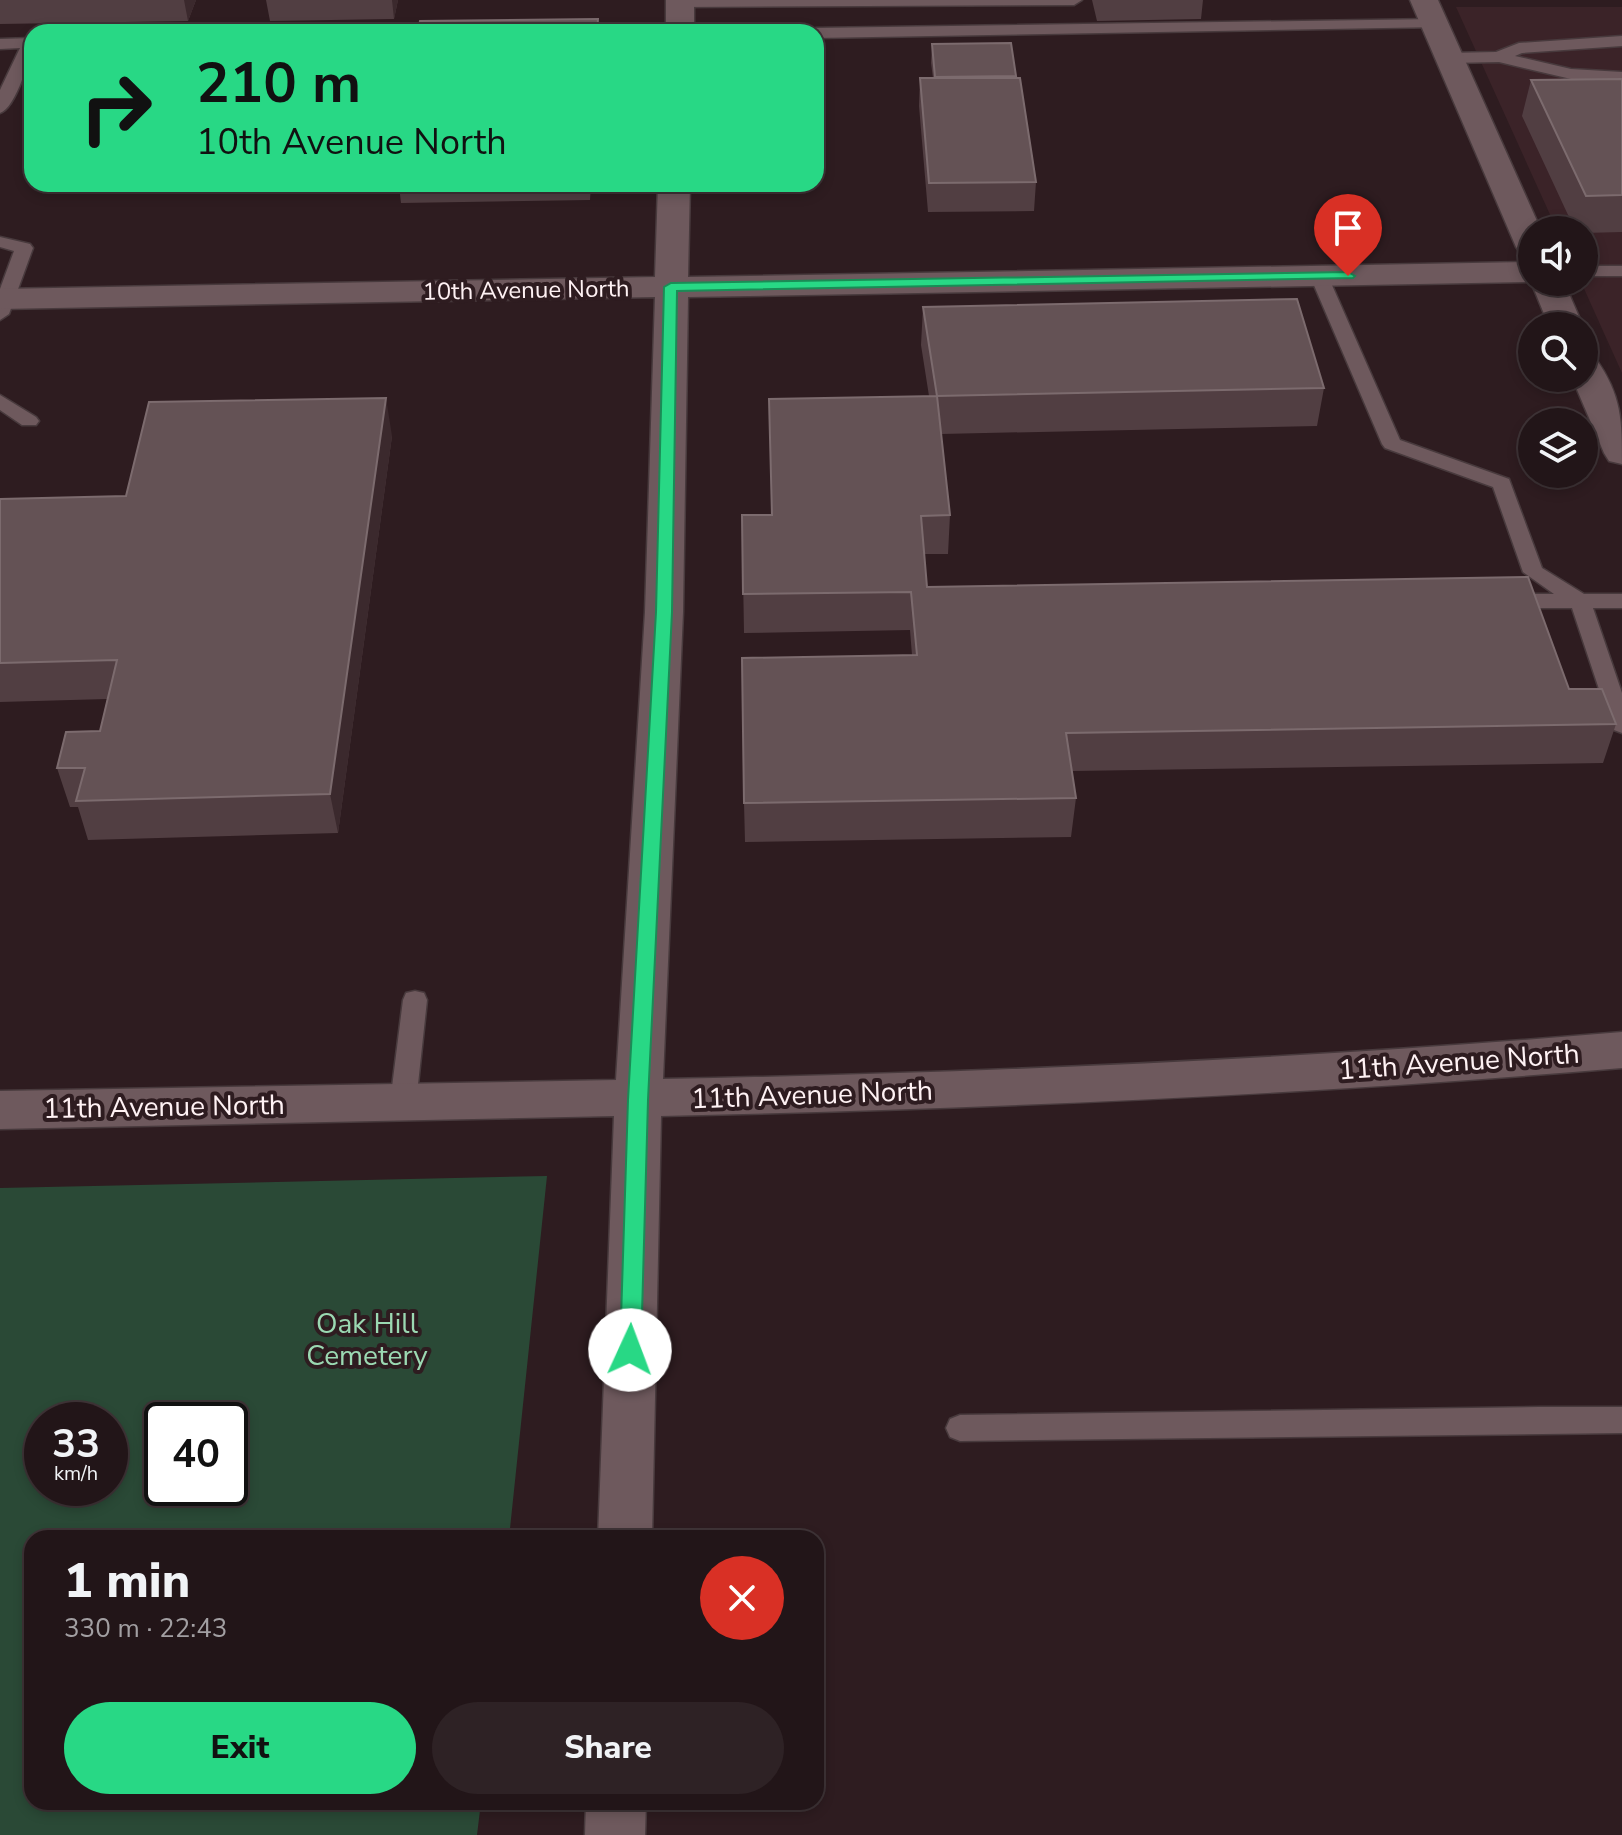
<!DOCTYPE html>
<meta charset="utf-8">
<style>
:root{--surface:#221518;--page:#2e2225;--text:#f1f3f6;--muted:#a29fa2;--line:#3f3437;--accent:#28d885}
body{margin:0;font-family:"Nunito Sans",sans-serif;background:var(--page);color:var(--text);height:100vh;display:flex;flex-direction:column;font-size:30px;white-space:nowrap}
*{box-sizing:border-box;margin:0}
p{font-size:26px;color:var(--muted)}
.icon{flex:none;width:44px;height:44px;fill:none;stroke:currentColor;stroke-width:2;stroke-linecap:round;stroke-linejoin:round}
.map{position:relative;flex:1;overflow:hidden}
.drawer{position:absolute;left:24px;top:1530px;width:800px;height:280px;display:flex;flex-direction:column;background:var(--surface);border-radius:24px;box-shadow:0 4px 12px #0003,0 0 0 2px var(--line)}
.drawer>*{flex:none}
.hud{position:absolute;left:24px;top:24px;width:800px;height:168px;border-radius:24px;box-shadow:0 4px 12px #0003,0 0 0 2px var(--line);background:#28d885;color:#111;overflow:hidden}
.fabs{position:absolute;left:1518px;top:216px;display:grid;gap:16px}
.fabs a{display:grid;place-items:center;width:80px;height:80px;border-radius:50%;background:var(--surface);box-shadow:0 4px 12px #0003,0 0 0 2px var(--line);font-size:40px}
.speed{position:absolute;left:24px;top:1402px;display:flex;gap:16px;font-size:40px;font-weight:700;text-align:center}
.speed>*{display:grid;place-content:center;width:104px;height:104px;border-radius:50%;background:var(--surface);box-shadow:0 4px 12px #0003,0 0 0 2px var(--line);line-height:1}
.speed small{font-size:20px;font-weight:400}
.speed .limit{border:4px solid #111;border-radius:12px;background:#fff;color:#111}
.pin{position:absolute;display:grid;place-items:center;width:68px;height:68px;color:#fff;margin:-82px -34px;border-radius:50% 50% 50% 0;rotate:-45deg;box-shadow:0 0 8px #0007}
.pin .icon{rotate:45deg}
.me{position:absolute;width:88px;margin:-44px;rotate:2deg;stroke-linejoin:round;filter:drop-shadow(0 0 6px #0008)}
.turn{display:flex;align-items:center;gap:28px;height:168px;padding:0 40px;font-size:36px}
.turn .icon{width:104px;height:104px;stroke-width:2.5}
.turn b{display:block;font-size:56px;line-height:68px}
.round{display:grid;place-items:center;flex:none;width:84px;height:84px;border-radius:42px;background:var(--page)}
.overview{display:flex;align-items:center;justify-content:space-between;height:136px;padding:0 40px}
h1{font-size:48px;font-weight:800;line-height:60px}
.button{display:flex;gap:16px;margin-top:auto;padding:16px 40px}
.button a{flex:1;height:92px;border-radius:48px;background:var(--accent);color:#111;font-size:32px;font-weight:800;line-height:92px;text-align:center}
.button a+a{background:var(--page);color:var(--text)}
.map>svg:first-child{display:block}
.built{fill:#3b2328}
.green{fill:#2a4936;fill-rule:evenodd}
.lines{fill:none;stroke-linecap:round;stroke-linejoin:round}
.service-casing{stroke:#483a3d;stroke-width:3}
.tertiary-casing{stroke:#483a3d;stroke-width:3}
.service{fill:#6e595d;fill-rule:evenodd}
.tertiary{fill:#6e595d;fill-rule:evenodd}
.wall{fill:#513e42}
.shaded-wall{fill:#3b292d}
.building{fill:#645255;stroke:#7c6b6e;stroke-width:2}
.route{fill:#28d885;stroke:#1a8c56;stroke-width:2}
.labels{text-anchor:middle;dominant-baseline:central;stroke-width:8;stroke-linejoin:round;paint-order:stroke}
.far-street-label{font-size:24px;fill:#fef1f3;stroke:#2e1c20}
.street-label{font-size:28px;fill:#fef1f3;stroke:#2e1c20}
.park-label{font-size:28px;fill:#9bd9b2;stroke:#2e1c20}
</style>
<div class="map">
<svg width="1622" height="1835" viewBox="0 0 1622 1835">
<rect width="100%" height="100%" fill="#2e1c20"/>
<!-- built -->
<path class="built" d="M1456,7H1622V373L1581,282H1584V230H1557Z"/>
<!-- green -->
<path class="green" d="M547,1176L509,1538H32V1802H481L477,1835H0V1188ZM42,1420H110V1488H42ZM162,1420H230V1488H162Z"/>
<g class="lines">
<defs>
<path id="service" d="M674,0H1082L1074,5L680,7L675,5Z
M1435,19L1441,21V27L816,38V32H809L816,28Z
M1622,36V46L1522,53L1515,56L1571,69L1622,72V82L1571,79L1499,62L1449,63L1441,58L1449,53L1496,52L1519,43Z
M32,38C32,55 16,108 0,113V90L20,48L0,49V39Z
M0,237L30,244L33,248L9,314L0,320V289L14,251L0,247Z
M1584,266H1622V276H1584Z
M1319,271L1328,276L1400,440L1509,479L1542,568L1584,594H1622V608H1593L1622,693V733L1614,730L1611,725L1572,608H1504L1493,601L1504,594H1554L1523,572L1493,487L1385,448L1382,444L1310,276Z
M0,395L36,417L39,421L36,425H22L0,410Z
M415,991L424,993L427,1000L416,1103L412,1110L403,1113L394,1110L390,1103L403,1000L406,993Z
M1539,1407H1622V1433L960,1441L950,1437L946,1428L950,1419L960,1415Z"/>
<path id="tertiary" d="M666,0H694V32H666Z
M1410,0H1438L1541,230H1532V257L1521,254L1516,247Z
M658,184H690L688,277L1532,262V282H1564L1583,326H1549L1531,282L688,297L683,612L663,1079C983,1073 1303,1059 1622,1032V1068C1302,1095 982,1109 661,1116L652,1538H598L614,1116L0,1129V1091L616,1080L645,612L655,297L0,309V289L655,277Z
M1584,356L1596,359C1622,396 1622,421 1622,464L1609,461L1604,453L1572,378H1584Z
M586,1802H646L645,1835H585Z"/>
</defs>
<!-- service casing -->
<use href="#service" class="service-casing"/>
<!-- tertiary casing -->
<use href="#tertiary" class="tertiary-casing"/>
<!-- service -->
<use href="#service" class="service"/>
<!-- tertiary -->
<use href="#tertiary" class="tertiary"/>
</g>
<!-- wall -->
<path class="wall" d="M0,0H196L188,21L0,24Z
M266,0H398L394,19L270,21Z
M1092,0H1203L1201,19L1097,21Z
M1011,43L1016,78L1036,182L1034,211L928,212L919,106L920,78H933L931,63L932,44Z
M1622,79V232L1584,233V230H1575L1522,116L1531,80Z
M201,184H591L590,200L401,203L399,186L202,190Z
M923,307L1324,388L1317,426L941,434L950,515L948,554H924L927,587L1569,689L1616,724L1603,763L1072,771L1076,798L1071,837L745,842L744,803L912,655L910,630L744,633L742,515H772L929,396L921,345Z
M392,436L338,833L88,840L78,807H70L57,768L100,731L107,699L0,702V499L126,496Z"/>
<!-- shaded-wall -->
<path class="shaded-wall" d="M184,0H196L188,21Z
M392,0H398L394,19Z
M386,398L392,436L338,833L330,794Z"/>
<!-- building -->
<path class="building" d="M598,19L597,32H418L420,21Z
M1011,43L1016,76L935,77L932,44Z
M920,78H1020L1036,182L929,183Z
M1622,79V195L1586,196L1531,80Z
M1297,299L1324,388L937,396L923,307Z
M937,396L950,515L921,516L927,587L1528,577L1569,689H1602L1616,724L1066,733L1076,798L744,803L742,658L917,655L911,592L743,594L742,515H772L769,399Z
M386,398L330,794L76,801L85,768H57L66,732L100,731L117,660L0,663V499L126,496L149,402Z"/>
<!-- route -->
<path class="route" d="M1348,272L1355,276L1353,278L677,291L672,612L648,1100L641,1350L638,1357L630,1359L623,1357L620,1350L628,1100L656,612L664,287L671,283Z"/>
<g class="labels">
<!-- far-street labels -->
<g class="far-street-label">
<text transform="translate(526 290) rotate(-1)">10th Avenue North</text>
</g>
<!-- street labels -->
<g class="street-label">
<text transform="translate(1459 1062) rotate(-4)">11th Avenue North</text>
<text transform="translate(812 1095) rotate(-2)">11th Avenue North</text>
<text transform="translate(164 1107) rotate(-1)">11th Avenue North</text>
</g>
<!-- park labels -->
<g class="park-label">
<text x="367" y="1324">Oak Hill<tspan x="367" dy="32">Cemetery</tspan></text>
</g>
</g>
</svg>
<div class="fabs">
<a><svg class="icon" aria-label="sound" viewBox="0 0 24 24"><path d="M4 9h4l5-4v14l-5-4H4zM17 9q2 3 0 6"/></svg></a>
<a><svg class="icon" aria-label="search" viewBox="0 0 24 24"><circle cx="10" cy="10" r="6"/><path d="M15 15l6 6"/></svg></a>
<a><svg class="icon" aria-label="layers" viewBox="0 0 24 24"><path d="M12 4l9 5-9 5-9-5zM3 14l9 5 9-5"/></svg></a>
</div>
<div class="speed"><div>33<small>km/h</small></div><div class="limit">40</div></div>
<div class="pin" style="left:1348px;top:276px;background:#d93025"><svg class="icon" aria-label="arrive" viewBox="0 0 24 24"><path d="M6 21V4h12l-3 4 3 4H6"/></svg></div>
<svg class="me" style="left:630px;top:1350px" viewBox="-20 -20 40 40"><circle r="19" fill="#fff"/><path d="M0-13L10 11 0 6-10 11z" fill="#28d885"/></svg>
<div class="hud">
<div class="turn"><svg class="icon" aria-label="right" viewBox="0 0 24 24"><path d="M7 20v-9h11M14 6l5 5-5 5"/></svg><div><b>210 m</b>10th Avenue North</div></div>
</div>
<section class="drawer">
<div class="overview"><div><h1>1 min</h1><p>330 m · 22:43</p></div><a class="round" style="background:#d93025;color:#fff"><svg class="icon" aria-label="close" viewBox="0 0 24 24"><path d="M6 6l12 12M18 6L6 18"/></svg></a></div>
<div class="button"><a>Exit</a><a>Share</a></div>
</section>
</div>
